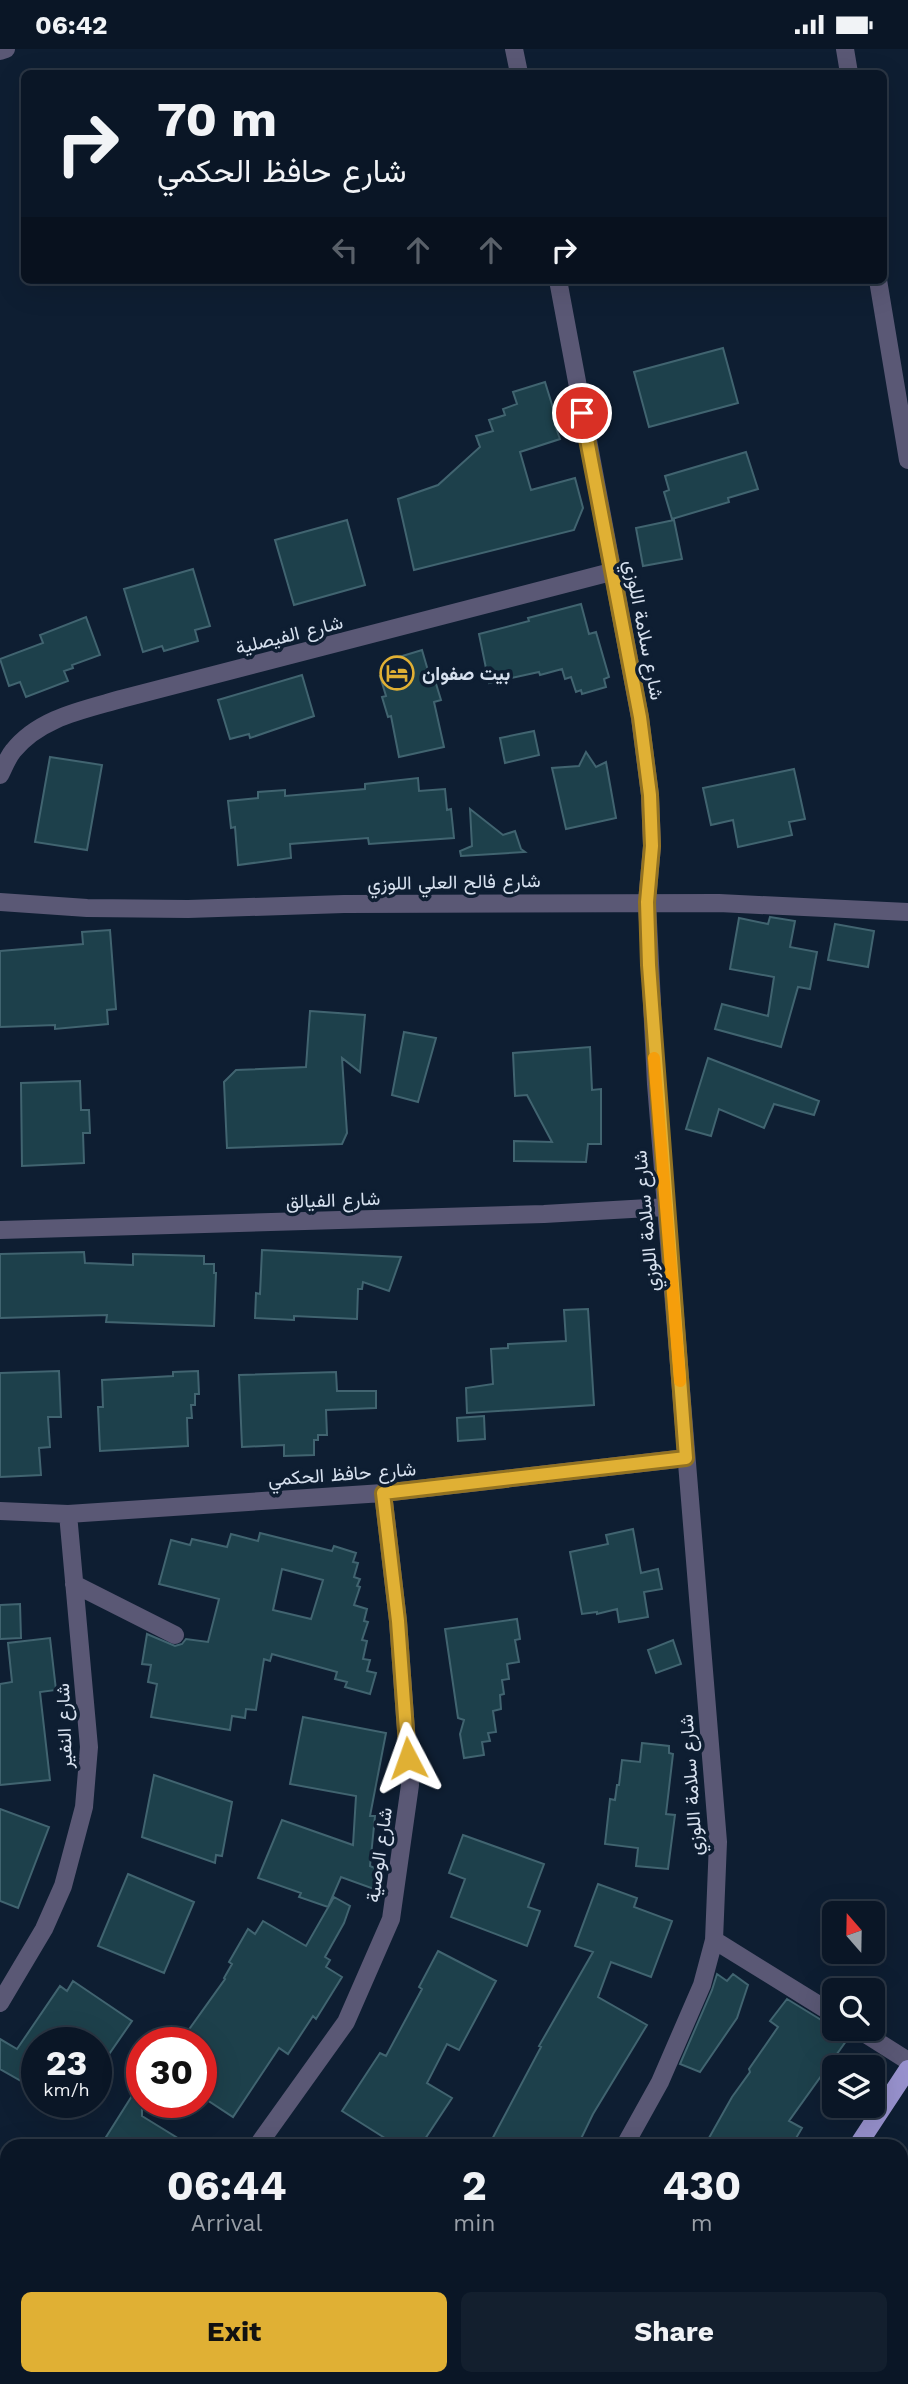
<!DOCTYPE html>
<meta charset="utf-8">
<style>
:root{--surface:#0a1626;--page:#131f2e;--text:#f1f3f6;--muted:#999fa7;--line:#2a3543;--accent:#e0b034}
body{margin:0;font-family:"Work Sans",Vazirmatn,sans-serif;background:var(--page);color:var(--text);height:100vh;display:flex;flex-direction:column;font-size:26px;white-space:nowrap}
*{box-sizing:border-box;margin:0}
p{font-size:23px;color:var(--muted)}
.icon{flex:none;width:38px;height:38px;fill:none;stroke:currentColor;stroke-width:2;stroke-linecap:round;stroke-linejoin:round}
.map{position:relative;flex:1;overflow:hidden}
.details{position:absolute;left:0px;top:2090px;width:908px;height:247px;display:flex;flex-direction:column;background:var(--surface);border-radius:21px 21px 0 0;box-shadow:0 7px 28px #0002,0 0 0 2px var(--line)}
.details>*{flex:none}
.banner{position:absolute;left:21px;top:21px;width:866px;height:214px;border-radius:10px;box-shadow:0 7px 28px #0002,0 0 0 2px var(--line);background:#0a1626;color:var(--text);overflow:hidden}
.needle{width:46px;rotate:340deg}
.controls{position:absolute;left:822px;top:1852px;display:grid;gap:14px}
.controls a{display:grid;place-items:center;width:63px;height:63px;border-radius:10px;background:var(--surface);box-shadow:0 7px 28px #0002,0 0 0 2px var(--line);font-size:35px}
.speed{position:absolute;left:21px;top:1978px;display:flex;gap:14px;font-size:35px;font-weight:700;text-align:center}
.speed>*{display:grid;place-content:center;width:91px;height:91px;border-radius:50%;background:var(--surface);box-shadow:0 7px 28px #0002,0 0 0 2px var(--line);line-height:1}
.speed small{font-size:18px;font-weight:400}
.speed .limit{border:10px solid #d22;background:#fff;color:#111}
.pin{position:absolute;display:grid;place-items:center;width:60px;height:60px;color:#fff;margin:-30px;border:4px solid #fff;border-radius:50%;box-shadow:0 2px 7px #0007}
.me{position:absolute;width:77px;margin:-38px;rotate:356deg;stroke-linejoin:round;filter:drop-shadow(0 0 5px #0008)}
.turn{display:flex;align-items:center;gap:24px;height:147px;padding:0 21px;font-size:32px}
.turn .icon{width:91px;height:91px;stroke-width:2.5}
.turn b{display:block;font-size:49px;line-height:60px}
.lanes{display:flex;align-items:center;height:66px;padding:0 21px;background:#0003;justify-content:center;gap:35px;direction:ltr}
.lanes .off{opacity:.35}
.eta{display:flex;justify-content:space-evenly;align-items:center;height:119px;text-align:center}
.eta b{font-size:42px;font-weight:700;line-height:49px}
.primary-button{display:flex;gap:14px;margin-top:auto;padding:14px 21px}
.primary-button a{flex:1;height:80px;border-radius:10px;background:var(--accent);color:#111;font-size:28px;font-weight:700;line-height:80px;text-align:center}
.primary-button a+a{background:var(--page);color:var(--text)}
.status{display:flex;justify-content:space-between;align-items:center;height:49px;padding:0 35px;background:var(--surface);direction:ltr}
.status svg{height:19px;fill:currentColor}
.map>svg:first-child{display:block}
.building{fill:#1d404b;stroke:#416470;stroke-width:2;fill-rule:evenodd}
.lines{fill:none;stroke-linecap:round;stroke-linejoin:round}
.minor{stroke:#5a5875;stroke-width:18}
.major{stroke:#9892ce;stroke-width:18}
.route-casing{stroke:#927222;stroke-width:18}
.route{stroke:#e0b034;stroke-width:12}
.slow{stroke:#f59e0b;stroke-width:12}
.labels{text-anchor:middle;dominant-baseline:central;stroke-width:7;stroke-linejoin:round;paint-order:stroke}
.street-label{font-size:19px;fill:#d7e1ef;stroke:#0e1e32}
.poi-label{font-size:19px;font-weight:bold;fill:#d7e1ef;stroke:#0e1e32;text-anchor:start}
</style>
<div class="status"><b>06:42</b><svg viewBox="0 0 49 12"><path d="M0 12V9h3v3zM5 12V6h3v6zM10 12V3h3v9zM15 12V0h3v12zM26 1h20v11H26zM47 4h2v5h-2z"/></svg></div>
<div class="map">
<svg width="908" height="2335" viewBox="0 0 908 2335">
<rect width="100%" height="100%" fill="#0e1e32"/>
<!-- building -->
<path class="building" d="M723,299L738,354L649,378L634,323Z
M545,333L558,375L555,376L560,390L520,403L531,441L575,429L583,459L574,481L414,521L398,450L438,436L480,398L476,387L493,382L489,371L505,366L503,360L517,355L513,343Z
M746,403L758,440L728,449L729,453L672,470L664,443L669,441L665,427Z
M347,471L365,536L294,556L275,491Z
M674,471L682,510L643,517L636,479Z
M193,520L210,577L195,581L198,592L164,602L162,597L143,603L124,540Z
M581,555L589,585L596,583L609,628L604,630L606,638L582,645L581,641L576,643L571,628L565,630L562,620L540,626L539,623L489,634L479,585L529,572L528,569Z
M86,568L100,606L72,616L73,619L64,622L68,632L26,648L20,633L9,637L0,610L43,594L40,586Z
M422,601L429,625H433L441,651L434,653L444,698L399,708L391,667L388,668L382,648L386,647L380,627L390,624L386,612Z
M302,626L314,667L250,689L249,685L230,690L218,651Z
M534,682L539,706L505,714L500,689Z
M586,703L596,718L606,713L616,769L566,780L552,719L579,717Z
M50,708L102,716L87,801L35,793Z
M794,720L805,770L789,773L792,786L738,798L733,771L711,776L703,739Z
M418,729L419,742L445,740L447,761L451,760L454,789L369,795L368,789L290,795L291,809L238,816L235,778L231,779L228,752L258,749V743L285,741V747L365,740V735Z
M470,760L503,786L515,782L521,800L525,803L461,807L460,802L472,797Z
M770,868L795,872L790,898L817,903L810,940L798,938L781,998L715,980L722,955L768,967L774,928L730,920L739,869L768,875Z
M835,875L874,882L868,918L828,911Z
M110,881L116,960L107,961L108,975L55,980V976L0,978V902L83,895L82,883Z
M310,962L365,966L360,1023L342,1009L347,1084L342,1095L227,1099L224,1033L236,1021L306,1018Z
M404,983L436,989L418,1053L392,1046Z
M590,998L592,1041L601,1040V1095H588L586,1113L514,1112V1092L552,1093L527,1046L515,1047L513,1004Z
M708,1009L819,1052L814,1066L774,1055L764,1079L719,1060L711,1087L686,1080Z
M80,1032L81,1061H89L90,1084H83L84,1114L22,1117L21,1034Z
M262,1201L401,1208L389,1242L363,1233L362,1240H358L357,1270L294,1267V1271L255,1269L256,1244L260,1245Z
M84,1203L85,1214L133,1216V1205L204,1207V1215H214V1224H216L214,1277L106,1273L107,1266L0,1269V1205Z
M588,1260L594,1356L467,1364L466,1339L493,1335L491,1300L508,1299V1295L566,1292L564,1261Z
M59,1322L61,1368H48L50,1398L39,1399L41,1426L0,1428V1324Z
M198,1322L199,1345H195V1356H191L192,1369H187L188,1397L100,1402L98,1358H103L102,1331L173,1327V1323Z
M336,1323L337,1342H376V1359L326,1361L327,1386H318V1391H314V1406L284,1407V1396L242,1398L239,1326Z
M484,1367L485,1390L458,1392L457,1369Z
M633,1480L641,1524L658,1520L662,1540L644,1543L648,1568L619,1573L617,1560L597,1565V1563L582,1565L570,1503L608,1495L606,1486Z
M260,1484L332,1502L334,1497L356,1504L353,1513L358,1514L354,1528L360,1530L357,1537L360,1538L354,1556L367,1560L364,1572L368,1573L362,1591L367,1592L363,1610L370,1611L367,1622L376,1624L370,1645L345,1638L347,1633L335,1630L337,1623L272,1605L270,1612L264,1610L256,1661L246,1660L245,1669L232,1667L230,1681L151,1668L157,1635L148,1633L151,1616L142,1615L147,1585L175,1597L182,1595L186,1590L208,1593L219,1550L159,1535L171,1491L190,1496L192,1490L227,1498L231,1485L258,1492ZM282,1520L323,1531L311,1570L273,1561Z
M20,1555L21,1589L0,1590V1556Z
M517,1570L520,1590L515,1591L519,1613L507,1615L509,1630L502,1631L504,1645L500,1646L501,1660L493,1662L496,1683L488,1684L490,1692L482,1693L484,1706L464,1709L460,1685L464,1671L458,1669L445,1580Z
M50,1589L56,1641L40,1643L50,1731L0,1736V1635L12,1633L8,1594Z
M673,1591L681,1615L656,1624L648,1601Z
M303,1668L386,1684L370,1767H375L370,1817L380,1821L374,1840L341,1828L328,1858L299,1848L301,1844L258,1829L282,1771L353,1796L356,1747L290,1735Z
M642,1694L669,1697V1704L673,1705L666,1765L675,1766L668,1820L636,1817L638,1799L605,1795L610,1750L615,1751L617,1736H619L622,1711L640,1713Z
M154,1726L232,1753L222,1807L216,1806L215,1814L142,1788Z
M0,1760L49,1778L18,1859L0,1852Z
M463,1786L544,1815L528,1858L540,1862L527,1897L451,1868L465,1830L449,1824Z
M128,1825L194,1853L164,1924L98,1897Z
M598,1835L637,1849L634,1858L672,1872L651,1928L611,1913L598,1948L647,1976L593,2065L578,2096H489L541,1998L539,1997L593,1903L575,1897Z
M334,1848L350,1857L344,1874L325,1908L330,1911L326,1918L342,1928L316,1970L313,1967L288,2005L279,1999L233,2068L201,2047V1993H180L225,1930L224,1929L232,1915L229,1913L248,1880L255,1885L263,1872L306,1897Z
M438,1902L496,1932L459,2001L447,1995L427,2034L452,2049L421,2096H396L342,2062L380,2004L386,2007L422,1940L419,1938Z
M717,1925L727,1932L733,1925L748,1936L737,1969L700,2023L680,2015L712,1941Z
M73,1932L132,1972L96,2024V1993H37V2041L0,2020V1990L17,2000L60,1937L67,1942Z
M787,1950L849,1988L789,2072L802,2079L792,2096H705L732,2048L750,2023L749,2020L778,1978L770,1972Z
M142,2031V2067L189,2096H101Z"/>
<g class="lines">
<!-- minor -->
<path class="minor" d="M514,0L519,24
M845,0L849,24
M0,2L6,0
M558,231L640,669L650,746L652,797L647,853L656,1035L718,1793L714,1891L702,1936L660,2033L625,2096
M878,231L908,411
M0,726C4,718 8,708 13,702C39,669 83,661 121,650L611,523
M0,853L87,859L188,860L344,855L719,854L908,863
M0,1181L544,1165L666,1158
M0,1462L68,1465L383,1444L686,1409
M74,1535L175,1586
M714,1891L835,1966
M0,1954L44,1880L63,1837L84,1758L89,1698L68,1465
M856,1979L908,2012
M258,2096L346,1973L391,1870L410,1736L398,1572L383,1444
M0,2247L7,2256
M901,2312L908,2315
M60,2329L64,2335
M93,2335L97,2329
M477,2335L480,2329"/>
<!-- major -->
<path class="major" d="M858,2096L908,2020
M901,2129L908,2117
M716,2335L719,2329
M776,2335L779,2329"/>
</g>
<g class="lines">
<defs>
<path id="route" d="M408,1709L398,1572L383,1444L686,1409L649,916L647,853L652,797L650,746L640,668L582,364"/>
</defs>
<!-- route casing -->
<use href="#route" class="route-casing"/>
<!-- route -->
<use href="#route" class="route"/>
<!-- slow -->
<path class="slow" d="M654,1009L680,1332"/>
</g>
<!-- icons -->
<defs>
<symbol id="hotel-ring" viewBox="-11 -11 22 22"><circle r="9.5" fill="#0e1e32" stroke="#e0b034" stroke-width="1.5"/><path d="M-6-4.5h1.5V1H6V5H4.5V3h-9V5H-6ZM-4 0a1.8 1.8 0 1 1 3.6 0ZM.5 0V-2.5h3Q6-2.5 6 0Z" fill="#e0b034"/></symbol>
</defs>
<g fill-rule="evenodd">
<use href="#hotel-ring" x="378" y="605" width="38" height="38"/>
</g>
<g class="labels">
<!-- street labels -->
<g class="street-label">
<text transform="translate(644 581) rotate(79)">شارع سلامة اللوزي</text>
<text transform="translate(289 586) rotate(-14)">شارع الفيصلية</text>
<text transform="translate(454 833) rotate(-1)">شارع فالح العلي اللوزي</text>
<text transform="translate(333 1151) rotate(-2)">شارع الفيالق</text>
<text transform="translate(646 1172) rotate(-95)">شارع سلامة اللوزي</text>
<text transform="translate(342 1425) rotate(-4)">شارع حافظ الحكمي</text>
<text transform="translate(64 1677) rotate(-92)">شارع النفير</text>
<text transform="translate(691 1736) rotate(-94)">شارع سلامة اللوزي</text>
<text transform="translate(379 1806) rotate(-82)">شارع الوصية</text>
</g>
<!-- poi labels -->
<g class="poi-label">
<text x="422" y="624">بيت صفوان</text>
</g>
</g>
</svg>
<div class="controls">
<a><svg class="needle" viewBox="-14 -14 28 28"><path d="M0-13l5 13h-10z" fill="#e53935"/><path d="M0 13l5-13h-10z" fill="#999fa7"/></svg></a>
<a><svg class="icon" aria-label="search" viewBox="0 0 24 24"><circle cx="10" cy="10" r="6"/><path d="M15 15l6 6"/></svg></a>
<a><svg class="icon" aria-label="layers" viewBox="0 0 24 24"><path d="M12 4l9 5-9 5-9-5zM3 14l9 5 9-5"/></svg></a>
</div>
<div class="speed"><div>23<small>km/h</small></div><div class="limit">30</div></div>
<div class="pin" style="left:582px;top:364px;background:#d93025"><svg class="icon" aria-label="arrive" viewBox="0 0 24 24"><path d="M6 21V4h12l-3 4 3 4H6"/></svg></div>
<svg class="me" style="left:408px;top:1709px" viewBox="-20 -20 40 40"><path d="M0-17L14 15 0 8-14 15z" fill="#e0b034" stroke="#fff" stroke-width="4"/></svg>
<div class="banner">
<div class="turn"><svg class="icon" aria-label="right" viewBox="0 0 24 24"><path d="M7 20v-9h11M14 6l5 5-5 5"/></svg><div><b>70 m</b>شارع حافظ الحكمي</div></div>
<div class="lanes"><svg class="icon off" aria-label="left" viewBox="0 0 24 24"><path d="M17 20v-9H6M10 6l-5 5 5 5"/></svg><svg class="icon off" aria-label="ahead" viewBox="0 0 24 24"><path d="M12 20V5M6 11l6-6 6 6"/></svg><svg class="icon off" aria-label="ahead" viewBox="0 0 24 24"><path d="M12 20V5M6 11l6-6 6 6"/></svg><svg class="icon" aria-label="right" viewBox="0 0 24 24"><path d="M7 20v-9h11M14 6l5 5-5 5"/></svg></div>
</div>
<section class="details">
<div class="eta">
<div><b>06:44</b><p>Arrival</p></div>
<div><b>2</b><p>min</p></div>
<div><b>430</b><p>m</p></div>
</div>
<div class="primary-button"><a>Exit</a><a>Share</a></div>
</section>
</div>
